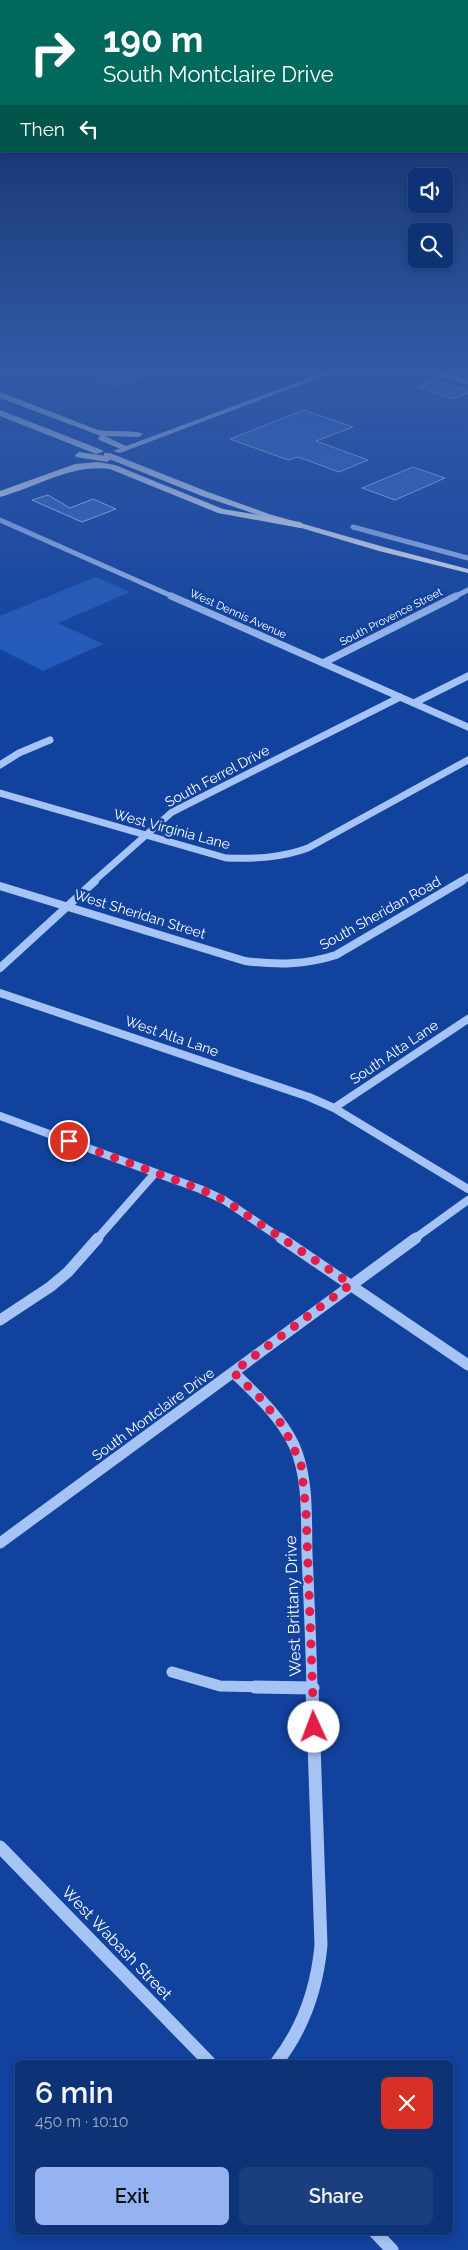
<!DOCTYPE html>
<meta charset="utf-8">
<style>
:root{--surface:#0d3276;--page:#1b3e7e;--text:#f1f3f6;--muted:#9aaac5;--line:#2d4d88;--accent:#95b2f1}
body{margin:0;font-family:Raleway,sans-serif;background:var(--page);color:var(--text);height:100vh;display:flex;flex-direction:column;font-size:19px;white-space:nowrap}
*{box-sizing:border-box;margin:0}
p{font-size:16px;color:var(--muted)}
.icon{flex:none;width:28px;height:28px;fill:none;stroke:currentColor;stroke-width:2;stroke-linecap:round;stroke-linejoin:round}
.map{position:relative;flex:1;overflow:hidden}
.panel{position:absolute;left:15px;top:2060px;width:438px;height:175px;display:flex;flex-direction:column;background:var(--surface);border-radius:8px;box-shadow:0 2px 8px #0003,0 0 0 1px var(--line)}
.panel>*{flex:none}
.top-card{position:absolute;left:0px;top:0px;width:469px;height:152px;box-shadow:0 2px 8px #0003,0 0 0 1px var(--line);background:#00695c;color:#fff;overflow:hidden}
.controls{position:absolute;left:408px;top:168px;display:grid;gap:10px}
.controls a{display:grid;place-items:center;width:45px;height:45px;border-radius:8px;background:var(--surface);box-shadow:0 2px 8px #0003,0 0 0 1px var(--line);font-size:25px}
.pin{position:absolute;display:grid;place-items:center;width:42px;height:42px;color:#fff;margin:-21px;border:2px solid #fff;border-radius:50%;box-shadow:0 1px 5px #0007}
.me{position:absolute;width:55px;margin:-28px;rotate:358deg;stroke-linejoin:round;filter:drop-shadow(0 0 4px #0008)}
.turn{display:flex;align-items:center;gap:18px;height:105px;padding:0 20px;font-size:22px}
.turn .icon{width:65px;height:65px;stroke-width:2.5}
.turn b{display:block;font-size:35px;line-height:42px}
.then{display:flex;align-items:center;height:48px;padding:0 20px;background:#0003;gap:10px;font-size:19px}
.round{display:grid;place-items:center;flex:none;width:52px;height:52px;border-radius:8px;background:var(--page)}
.headline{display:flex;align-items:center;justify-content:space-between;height:85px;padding:0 20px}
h1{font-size:30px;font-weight:600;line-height:38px}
.action{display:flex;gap:10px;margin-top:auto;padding:10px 20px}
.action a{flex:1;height:58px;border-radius:8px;background:var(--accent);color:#111;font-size:20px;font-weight:600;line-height:58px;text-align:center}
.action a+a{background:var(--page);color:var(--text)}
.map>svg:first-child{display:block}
.green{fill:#235bbc}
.building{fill:#3469c4;stroke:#cfe0fe}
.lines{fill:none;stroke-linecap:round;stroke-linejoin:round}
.minor-far4{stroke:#a6c3f5;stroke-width:5}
.minor-far3{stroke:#a6c3f5;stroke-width:7}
.minor-far2{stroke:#a6c3f5;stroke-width:8}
.minor-far1{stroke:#a6c3f5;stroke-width:11}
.minor{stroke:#a6c3f5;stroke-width:13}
.major{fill:#f4f8ff;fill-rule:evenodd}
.highway{fill:#fff;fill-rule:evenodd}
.route{stroke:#e11d48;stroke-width:9;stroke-dasharray:0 16.2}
.labels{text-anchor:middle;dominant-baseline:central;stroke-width:5;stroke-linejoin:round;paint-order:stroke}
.far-street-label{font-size:11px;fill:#fff;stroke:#11429e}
.street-label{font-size:14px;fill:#fff;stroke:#11429e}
.near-street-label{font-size:16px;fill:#fff;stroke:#11429e}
</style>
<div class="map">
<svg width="468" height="2250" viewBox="0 0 468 2250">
<rect width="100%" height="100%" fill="#11429e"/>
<!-- green -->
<path class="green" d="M96,577L130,592L58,623L103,644L43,671L0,649V616Z"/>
<!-- building -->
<path class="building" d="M74,369H158V371L114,385Z
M435,380L468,391V393L454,399L418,387Z
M304,410L353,427L316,441L368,460L339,472L298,457L288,460L230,439Z
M413,467L445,478L395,500L362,488Z
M48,495L70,508L93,499L116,509L82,522L32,500Z"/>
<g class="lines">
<!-- minor-far4 -->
<path class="minor-far4" d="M427,369L468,382
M0,520L174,597
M353,527L468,558
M454,597L468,590"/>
<!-- minor-far3 -->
<path class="minor-far3" d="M171,596L468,727
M323,663L456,596
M414,703L468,676
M0,765L19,753L50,740
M0,793L226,858C255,859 281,858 308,848L468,760
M93,882L172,812L400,697
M460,882L468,877"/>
<!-- minor-far2 -->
<path class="minor-far2" d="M0,886L245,961C277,965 305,965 336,955L462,881
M0,968L95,881
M0,993L309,1097L334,1108L468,1189
M334,1108L468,1019
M0,1116L200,1189L224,1200L282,1239
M97,1239L155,1173
M414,1239L468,1200"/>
<!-- minor-far1 -->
<path class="minor-far1" d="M281,1238L468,1365
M0,1320L50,1287L68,1272L98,1238
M233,1372C256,1394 280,1416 294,1445C309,1479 306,1518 307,1554C309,1599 311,1643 312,1688
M0,1543L416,1238
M172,1672L220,1686L313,1688"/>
<!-- minor -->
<path class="minor" d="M255,1687L313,1688
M0,1847L209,2062
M277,2062C304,2027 317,1989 321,1945L312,1687
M375,2232L392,2250"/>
<!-- major -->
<path class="major" d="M333,369H342L120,453L113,451Z
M104,453H110L208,492L269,514L384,547L468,569V573L379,551L264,517L202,496L104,457Z"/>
<!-- highway -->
<path class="highway" d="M0,392L98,430C108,432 138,430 143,434L139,437L105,436L130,448L123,450L99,440L98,438L101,436L0,398Z
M0,410L102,450L103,452L96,454L0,416Z
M79,452L107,456L111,459L107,462L76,457L75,455Z
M98,462L115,465L223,509L300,522L305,525L300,528L218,513L110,469C71,464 37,487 0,497V491L75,464Z"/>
</g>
<!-- sky -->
<linearGradient id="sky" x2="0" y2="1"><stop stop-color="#092457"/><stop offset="0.54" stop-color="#325aa6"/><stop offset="1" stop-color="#325aa6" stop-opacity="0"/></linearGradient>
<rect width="468" height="684" fill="url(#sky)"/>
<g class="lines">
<!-- route -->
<path class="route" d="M69,1141L200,1189L224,1200L351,1284L233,1372L260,1398L283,1426L301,1464L306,1511L314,1727"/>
</g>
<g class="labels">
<!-- far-street labels -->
<g class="far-street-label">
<text transform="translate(238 614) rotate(24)">West Dennis Avenue</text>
<text transform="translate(391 617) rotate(-27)">South Provence Street</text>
</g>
<!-- street labels -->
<g class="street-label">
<text transform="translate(217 776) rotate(-28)">South Ferrel Drive</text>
<text transform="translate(172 829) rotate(15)">West Virginia Lane</text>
<text transform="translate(380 913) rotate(-29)">South Sheridan Road</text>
<text transform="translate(140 914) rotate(17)">West Sheridan Street</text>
<text transform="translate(172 1036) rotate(19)">West Alta Lane</text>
<text transform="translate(394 1052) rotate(-34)">South Alta Lane</text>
<text transform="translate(153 1414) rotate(-36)">South Montclaire Drive</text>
</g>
<!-- near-street labels -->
<g class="near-street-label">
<text transform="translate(293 1606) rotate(-92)">West Brittany Drive</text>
<text transform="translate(117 1943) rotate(46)">West Wabash Street</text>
</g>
</g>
</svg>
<div class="controls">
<a><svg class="icon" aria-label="sound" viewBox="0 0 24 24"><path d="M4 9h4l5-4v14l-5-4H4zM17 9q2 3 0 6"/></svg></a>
<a><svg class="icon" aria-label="search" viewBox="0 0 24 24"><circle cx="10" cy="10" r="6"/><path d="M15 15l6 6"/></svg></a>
</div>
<div class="pin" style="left:69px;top:1141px;background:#d93025"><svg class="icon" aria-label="arrive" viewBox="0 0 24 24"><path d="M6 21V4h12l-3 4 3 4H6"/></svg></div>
<svg class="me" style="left:314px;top:1727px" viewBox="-20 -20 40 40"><circle r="19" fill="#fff"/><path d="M0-13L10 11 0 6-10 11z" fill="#e11d48"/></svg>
<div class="top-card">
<div class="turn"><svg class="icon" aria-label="right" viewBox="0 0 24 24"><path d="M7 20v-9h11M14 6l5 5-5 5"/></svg><div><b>190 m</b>South Montclaire Drive</div></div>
<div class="then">Then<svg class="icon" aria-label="left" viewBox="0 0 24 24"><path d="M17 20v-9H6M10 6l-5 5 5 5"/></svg></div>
</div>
<section class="panel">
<div class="headline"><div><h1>6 min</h1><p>450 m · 10:10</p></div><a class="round" style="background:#d93025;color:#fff"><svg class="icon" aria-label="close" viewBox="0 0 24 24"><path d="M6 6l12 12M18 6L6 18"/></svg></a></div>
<div class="action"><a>Exit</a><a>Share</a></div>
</section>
</div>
